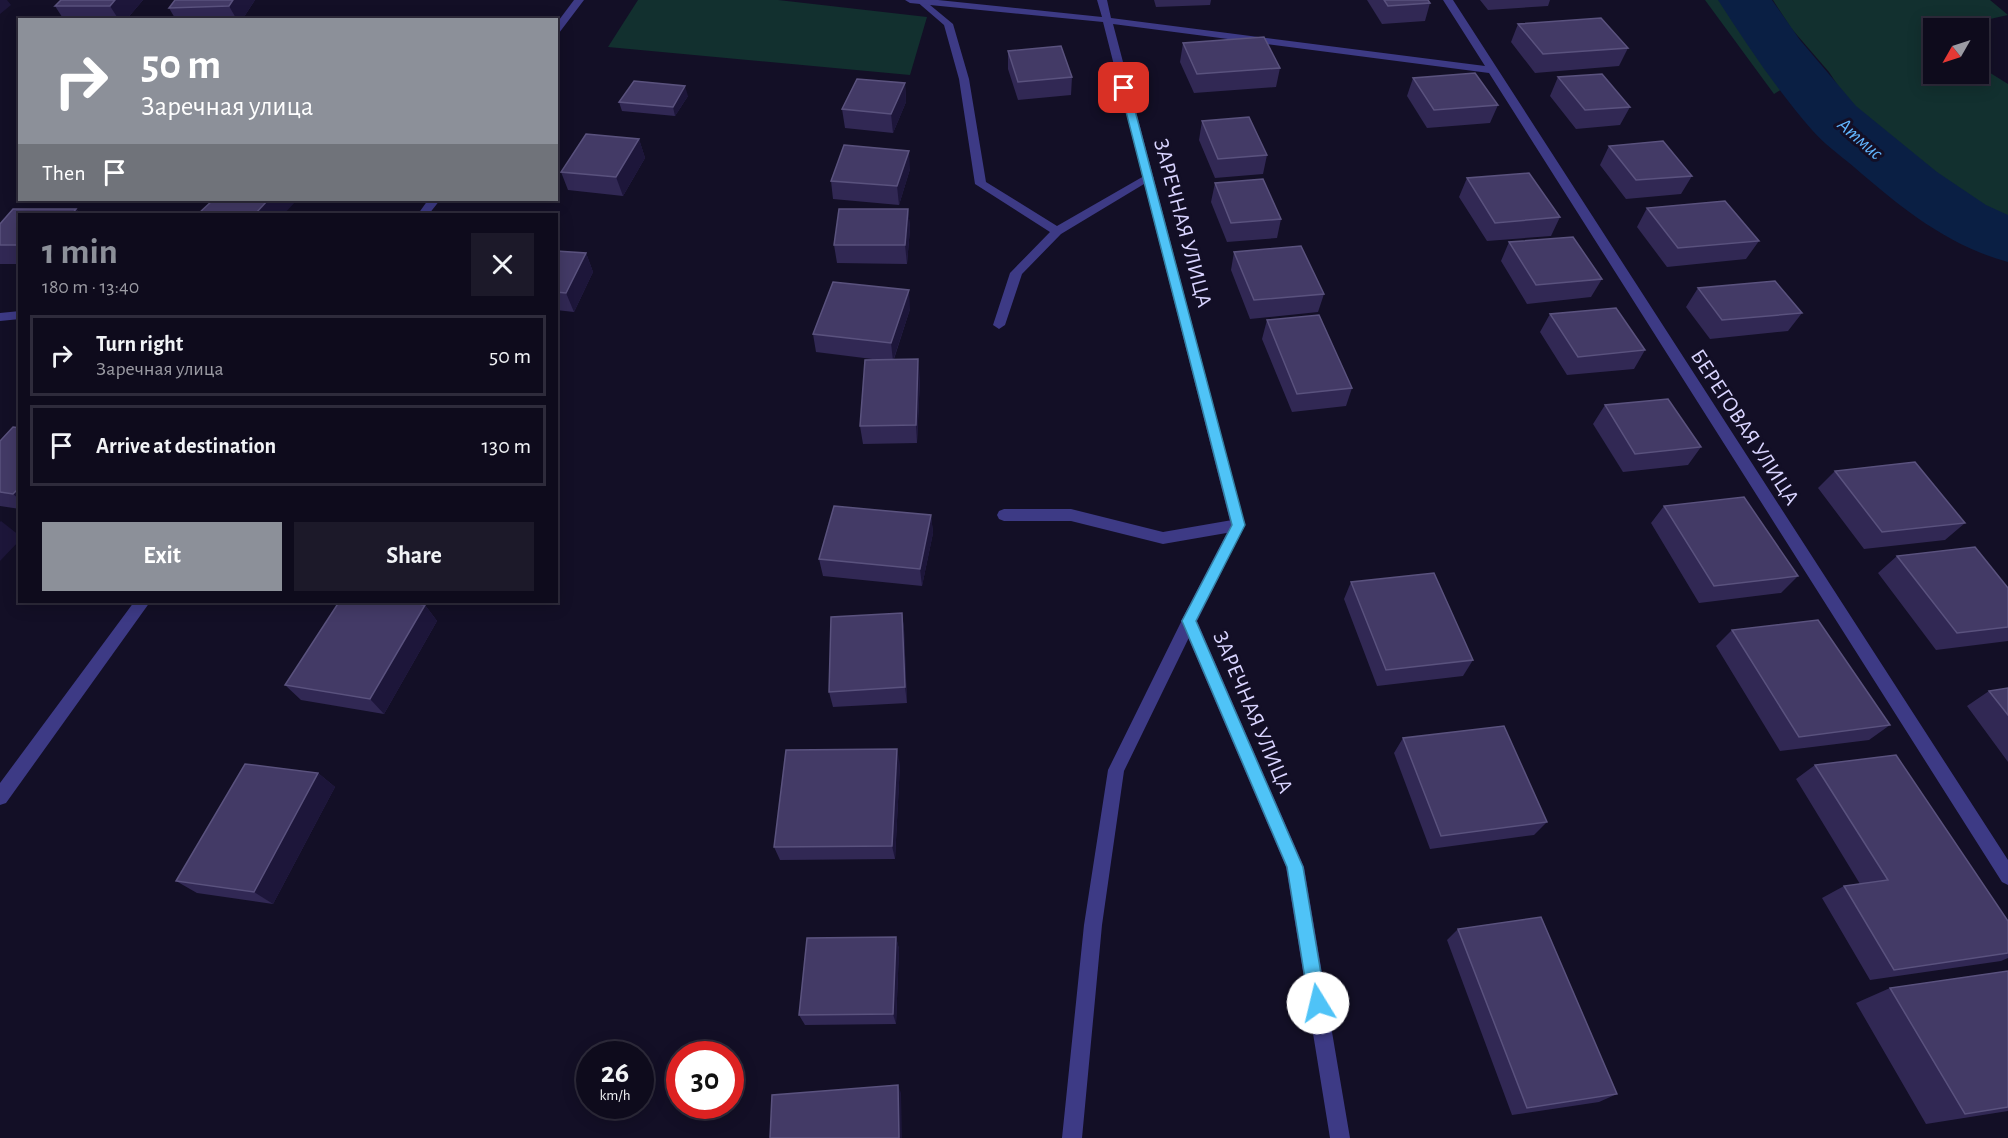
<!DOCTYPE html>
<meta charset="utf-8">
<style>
:root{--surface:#0e0b1c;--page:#1c1929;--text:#f1f3f6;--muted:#9b9ba3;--line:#2e2b3b;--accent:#8c9099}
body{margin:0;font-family:"Alegreya Sans",sans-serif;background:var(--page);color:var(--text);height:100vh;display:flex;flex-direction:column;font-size:22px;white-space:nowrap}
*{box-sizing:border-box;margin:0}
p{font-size:20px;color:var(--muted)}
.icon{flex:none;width:33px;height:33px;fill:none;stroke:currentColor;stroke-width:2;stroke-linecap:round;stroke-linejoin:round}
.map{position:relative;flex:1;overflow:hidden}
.side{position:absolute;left:18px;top:213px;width:540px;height:390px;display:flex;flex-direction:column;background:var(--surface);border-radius:0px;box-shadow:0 3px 15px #0003,0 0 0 2px var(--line)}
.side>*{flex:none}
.top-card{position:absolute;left:18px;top:18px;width:540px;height:183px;border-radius:0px;box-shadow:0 3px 15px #0003,0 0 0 2px var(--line);background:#8c9099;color:#fff;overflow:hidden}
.needle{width:39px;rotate:231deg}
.fabs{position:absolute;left:1923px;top:18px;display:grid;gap:12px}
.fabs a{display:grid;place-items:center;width:66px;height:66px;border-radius:0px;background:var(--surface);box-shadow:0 3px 15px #0003,0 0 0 2px var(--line);font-size:30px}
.speed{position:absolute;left:576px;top:1041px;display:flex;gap:12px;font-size:30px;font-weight:700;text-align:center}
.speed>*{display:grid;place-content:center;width:78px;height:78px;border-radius:50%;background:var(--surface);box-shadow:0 3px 15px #0003,0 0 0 2px var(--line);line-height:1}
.speed small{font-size:15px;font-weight:400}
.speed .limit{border:9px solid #d22;background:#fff;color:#111}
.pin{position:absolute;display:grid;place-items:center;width:51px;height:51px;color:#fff;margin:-26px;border-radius:12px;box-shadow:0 3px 9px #0006}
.me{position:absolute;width:66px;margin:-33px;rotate:351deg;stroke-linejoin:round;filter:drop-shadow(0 0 4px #0008)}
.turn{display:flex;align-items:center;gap:21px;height:126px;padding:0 24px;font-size:27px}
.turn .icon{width:78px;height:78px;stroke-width:2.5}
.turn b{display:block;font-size:42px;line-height:51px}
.then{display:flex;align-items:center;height:57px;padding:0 24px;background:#0003;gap:12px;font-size:22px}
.round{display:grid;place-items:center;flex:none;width:63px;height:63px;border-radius:0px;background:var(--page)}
.overview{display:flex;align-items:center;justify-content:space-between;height:102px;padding:0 24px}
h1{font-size:36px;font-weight:600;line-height:45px;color:var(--accent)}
.cta{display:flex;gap:12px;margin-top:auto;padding:12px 24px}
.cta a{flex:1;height:69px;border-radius:0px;background:var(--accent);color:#fff;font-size:24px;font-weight:600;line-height:69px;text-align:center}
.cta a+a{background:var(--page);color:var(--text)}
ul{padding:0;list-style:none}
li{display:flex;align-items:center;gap:18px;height:81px;margin:0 12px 9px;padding:0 12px;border:3px solid var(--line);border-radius:0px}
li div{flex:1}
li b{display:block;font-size:22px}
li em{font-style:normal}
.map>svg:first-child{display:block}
.green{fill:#12302f}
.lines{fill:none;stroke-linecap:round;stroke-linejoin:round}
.river{fill:#0a1f44;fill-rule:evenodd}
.lane{fill:#3d3a85;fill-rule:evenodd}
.street{fill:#3d3a85;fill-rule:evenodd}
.wall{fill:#312854}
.shaded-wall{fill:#1d163a}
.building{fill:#433a66;stroke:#5a527e;stroke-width:1.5}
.route{fill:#4fc3f7;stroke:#337fa1;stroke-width:1.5}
.labels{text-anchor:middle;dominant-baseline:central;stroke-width:6;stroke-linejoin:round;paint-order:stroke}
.far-water-label{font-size:20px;font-style:italic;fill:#62b6ff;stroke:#130f26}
.street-label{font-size:22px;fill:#d9d4ff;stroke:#130f26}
</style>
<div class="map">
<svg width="2008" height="1138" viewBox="0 0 2008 1138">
<rect width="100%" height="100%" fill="#130f26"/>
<!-- green -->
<path class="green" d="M638,0H778L927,17L910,75L608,47Z
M1705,0H1729L1790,84L1774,94Z
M1773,0H1990L2008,15L1949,28H1934L1933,32L1925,34L1933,39L1934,74H1978L1979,66L2008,84V227L1972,210L1933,183L1901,152L1850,104L1829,72L1791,28Z"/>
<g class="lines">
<!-- river -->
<path class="river" d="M1718,0H1772L1800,40L1856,106L1937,172L1986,205L2008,215V262C1948,246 1900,207 1854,167C1840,155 1824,144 1812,130C1777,90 1747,45 1718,0Z"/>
<!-- lane -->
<path class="lane" d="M915,0H924L953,24L969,79L986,182L1057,226L1144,176H1152L1154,178L1061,234L1022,274L1005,325L999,329L993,325L1010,273L1050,232L975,184L959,79L944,25Z
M1004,509H1071L1163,532L1238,519L1243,521L1245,525L1243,529L1238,531L1163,544L1071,521H1004L999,519L997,515L999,511Z
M1189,615L1194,616L1197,621L1124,771L1102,925L1082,1138H1062L1084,925L1108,770L1184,616Z"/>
<!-- street -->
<path class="street" d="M574,0H584L559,33L556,34V24Z
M905,0H938L1102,17L1097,0H1107L1111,18L1485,66L1443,0H1453L2008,860V885L2002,882L1489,73L1113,24L1245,525L1197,621L1304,867L1350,1138H1330L1286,867L1181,621L1231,525L1103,22L910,3Z
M428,200H440L429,214H418Z
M20,311V319L0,321V313Z
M134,602H150L6,803L0,805V783Z"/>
</g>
<!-- wall -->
<path class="wall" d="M61,0H143L126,20H64L55,6Z
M255,0L242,20H176L169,8Z
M1154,0H1211L1210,5L1156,7Z
M1367,0H1428L1430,3L1425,21L1382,24Z
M1480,0H1550L1548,6L1488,10Z
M1518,24L1628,48L1619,66L1535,73L1511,42Z
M1183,43L1280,68L1276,87L1194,93L1180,62Z
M1008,51L1072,77L1071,95L1018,100L1008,69Z
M1558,77L1630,107L1620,125L1576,129L1550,96Z
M1413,78L1498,105L1490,123L1427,128L1407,96Z
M905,83L906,102L893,133L845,128L842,109Z
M688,96L675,116L622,111L619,102Z
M1202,121L1267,155L1263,174L1215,178L1199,140Z
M639,139L645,158L623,196L568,190L561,172Z
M1609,146L1692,176L1681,194L1626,199L1600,165Z
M910,169L899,205L833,199L831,181Z
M1467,178L1560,217L1551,236L1487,241L1459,197Z
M1215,183L1281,219L1277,238L1227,242L1211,202Z
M1647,208L1759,241L1746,259L1667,267L1637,227Z
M13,209H76L81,214H20V264H0V224Z
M908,209L910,228L907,264L837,263L834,245Z
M1509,242L1602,279L1591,297L1527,304L1501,261Z
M556,251L586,253L593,272L574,312L556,310Z
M1234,252L1324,294L1318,312L1250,319L1231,270Z
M1698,288L1802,313L1788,331L1710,339L1686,307Z
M910,309L894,359L920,378L917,443L863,444L860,426L880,360L816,352L813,334Z
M1550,314L1645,350L1634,369L1567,375L1540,332Z
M1267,320L1352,388L1346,406L1292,412L1262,339Z
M1605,405L1701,447L1688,465L1623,472L1593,424Z
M20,428V509L0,506V441Z
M1835,471L1965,523L1945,540L1864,549L1818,488Z
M1664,506L1798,576L1781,593L1699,603L1651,523Z
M931,515L933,533L922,586L823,576L819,559Z
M1897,556L2008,588V641L1936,650L1878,573Z
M1351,582L1473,660L1463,676L1377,686L1344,599Z
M425,605L437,621L384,714L301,700L285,685Z
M902,613L904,629L907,703L833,707L829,692Z
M1732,630L1890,725L1869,740L1780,751L1716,646Z
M2008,688V762L1967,706L1989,691Z
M1403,738L1547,822L1534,835L1430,849L1394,753Z
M900,764L895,859L780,860L774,847Z
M1815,765L2008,921V958L2001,961L1870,980L1822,898L1844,886L1860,884L1796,779Z
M318,773L335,787L273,904L197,893L176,881Z
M1458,929L1617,1094L1599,1102L1512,1115L1447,940Z
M896,937L899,949L896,1024L805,1025L799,1015Z
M2008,971V1111L1926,1124L1856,1003L1890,988Z"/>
<!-- shaded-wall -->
<path class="shaded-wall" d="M0,0H7L11,5L0,14Z
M115,0H143L126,20H119L110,6Z
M233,0H255L242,20H237L229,6Z
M905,83L906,102L893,133L891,114Z
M685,86L688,96L675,116L673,107Z
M639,139L645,158L623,196L616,177Z
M909,151L910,169L899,205L897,186Z
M268,200H297L284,214H255Z
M76,209L81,214H72Z
M908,209L910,228L907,264L905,245Z
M586,253L593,272L574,312L566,293Z
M909,290L910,309L893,361L891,343Z
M918,359L920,378L917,443L916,425Z
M20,487V500L13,494Z
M931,515L933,533L922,586L920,569Z
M1,521L20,536V540L0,561V522Z
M425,605L437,621L384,714L370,699Z
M902,613L904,629L907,703L905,687Z
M897,749L900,764L895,859L892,846Z
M318,773L335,787L273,904L254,892Z
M896,937L899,949L896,1024L893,1014Z
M898,1085L901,1093L902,1138H899Z"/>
<!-- building -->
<path class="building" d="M61,0H115L110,6H55Z
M175,0H233L229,6L169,8Z
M1384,0H1428L1430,3L1388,6Z
M1601,18L1628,48L1543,54L1518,24Z
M1264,37L1280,68L1197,74L1183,43Z
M1061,46L1072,77L1018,82L1008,51Z
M1475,73L1498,105L1434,110L1413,78Z
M1602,74L1630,107L1585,110L1558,77Z
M857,79L905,83L891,114L842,109Z
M634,81L685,86L673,107L619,102Z
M1249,117L1267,155L1218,159L1202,121Z
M586,134L639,139L616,177L561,172Z
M1663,141L1692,176L1636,180L1609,146Z
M844,145L909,151L897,186L831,181Z
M1529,173L1560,217L1495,223L1467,178Z
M1263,179L1281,219L1231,223L1215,183Z
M213,200H268L255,214H198Z
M1725,201L1759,241L1678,248L1647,208Z
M13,209H76L72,214H20V245H0V224Z
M839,209H908L905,245H834Z
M1573,237L1602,279L1536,285L1509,242Z
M1301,246L1324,294L1254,300L1234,252Z
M556,251L586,253L566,293L556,292Z
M1775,281L1802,313L1722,320L1698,288Z
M833,282L909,290L891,343L813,334Z
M1616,308L1645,350L1578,357L1550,314Z
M1319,315L1352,388L1297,394L1267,320Z
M918,359L916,425L860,426L865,360Z
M1668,399L1701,447L1635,454L1605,405Z
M13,427L20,428V487L13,494L0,492V441Z
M1915,462L1965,523L1882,532L1835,471Z
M1744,497L1798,576L1714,586L1664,506Z
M834,506L931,515L920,569L819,559Z
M1975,547L2008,588V627L1957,633L1897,556Z
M1434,573L1473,660L1386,670L1351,582Z
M339,602H403L425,605L370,699L285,685Z
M902,613L905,687L829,692L831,617Z
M1818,620L1890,725L1799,737L1732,630Z
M2008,688V715L1989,691Z
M1504,726L1547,822L1441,836L1403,738Z
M897,749L892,846L774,847L786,750Z
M1896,755L2008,921V953L1894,970L1844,886L1888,880L1815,765Z
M245,764L318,773L254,892L176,881Z
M1541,917L1617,1094L1527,1108L1458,929Z
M896,937L893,1014L799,1015L807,938Z
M2008,971V1107L1965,1114L1890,988Z
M898,1085L899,1138H770L772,1095Z"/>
<!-- route -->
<path class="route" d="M1124,85L1129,88L1245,525L1196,621L1303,867L1326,1003L1324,1009L1318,1012L1311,1009L1309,1003L1287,867L1182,621L1232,525L1120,88Z"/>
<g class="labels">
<!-- far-water labels -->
<g class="far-water-label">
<text transform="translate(1860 139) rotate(41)">Атмис</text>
</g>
<!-- street labels -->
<g class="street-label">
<text transform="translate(1183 223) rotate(75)">ЗАРЕЧНАЯ УЛИЦА</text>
<text transform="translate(1745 427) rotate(57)">БЕРЕГОВАЯ УЛИЦА</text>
<text transform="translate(1253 712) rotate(67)">ЗАРЕЧНАЯ УЛИЦА</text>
</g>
</g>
</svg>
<div class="fabs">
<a><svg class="needle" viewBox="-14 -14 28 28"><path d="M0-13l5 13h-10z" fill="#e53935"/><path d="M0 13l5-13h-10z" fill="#9b9ba3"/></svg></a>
</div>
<div class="speed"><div>26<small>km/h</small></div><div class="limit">30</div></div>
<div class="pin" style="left:1124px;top:88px;background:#d93025"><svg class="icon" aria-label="arrive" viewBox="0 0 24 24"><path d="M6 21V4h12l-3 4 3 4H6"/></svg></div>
<svg class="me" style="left:1318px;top:1003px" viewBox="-20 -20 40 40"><circle r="19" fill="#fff"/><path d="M0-13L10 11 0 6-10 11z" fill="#4fc3f7"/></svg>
<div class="top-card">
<div class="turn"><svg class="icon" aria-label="right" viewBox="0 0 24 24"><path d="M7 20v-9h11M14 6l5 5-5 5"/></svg><div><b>50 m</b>Заречная улица</div></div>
<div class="then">Then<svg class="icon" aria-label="arrive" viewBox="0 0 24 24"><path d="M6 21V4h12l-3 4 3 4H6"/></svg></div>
</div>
<section class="side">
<div class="overview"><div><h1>1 min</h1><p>180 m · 13:40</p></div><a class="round"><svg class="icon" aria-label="close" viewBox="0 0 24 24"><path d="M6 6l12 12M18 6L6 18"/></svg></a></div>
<ul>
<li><svg class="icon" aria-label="right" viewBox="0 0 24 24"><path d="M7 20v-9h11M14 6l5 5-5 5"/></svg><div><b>Turn right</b><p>Заречная улица</p></div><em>50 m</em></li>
<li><svg class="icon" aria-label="arrive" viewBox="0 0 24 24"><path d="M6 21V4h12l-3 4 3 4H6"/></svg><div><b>Arrive at destination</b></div><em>130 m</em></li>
</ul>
<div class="cta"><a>Exit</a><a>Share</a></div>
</section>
</div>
